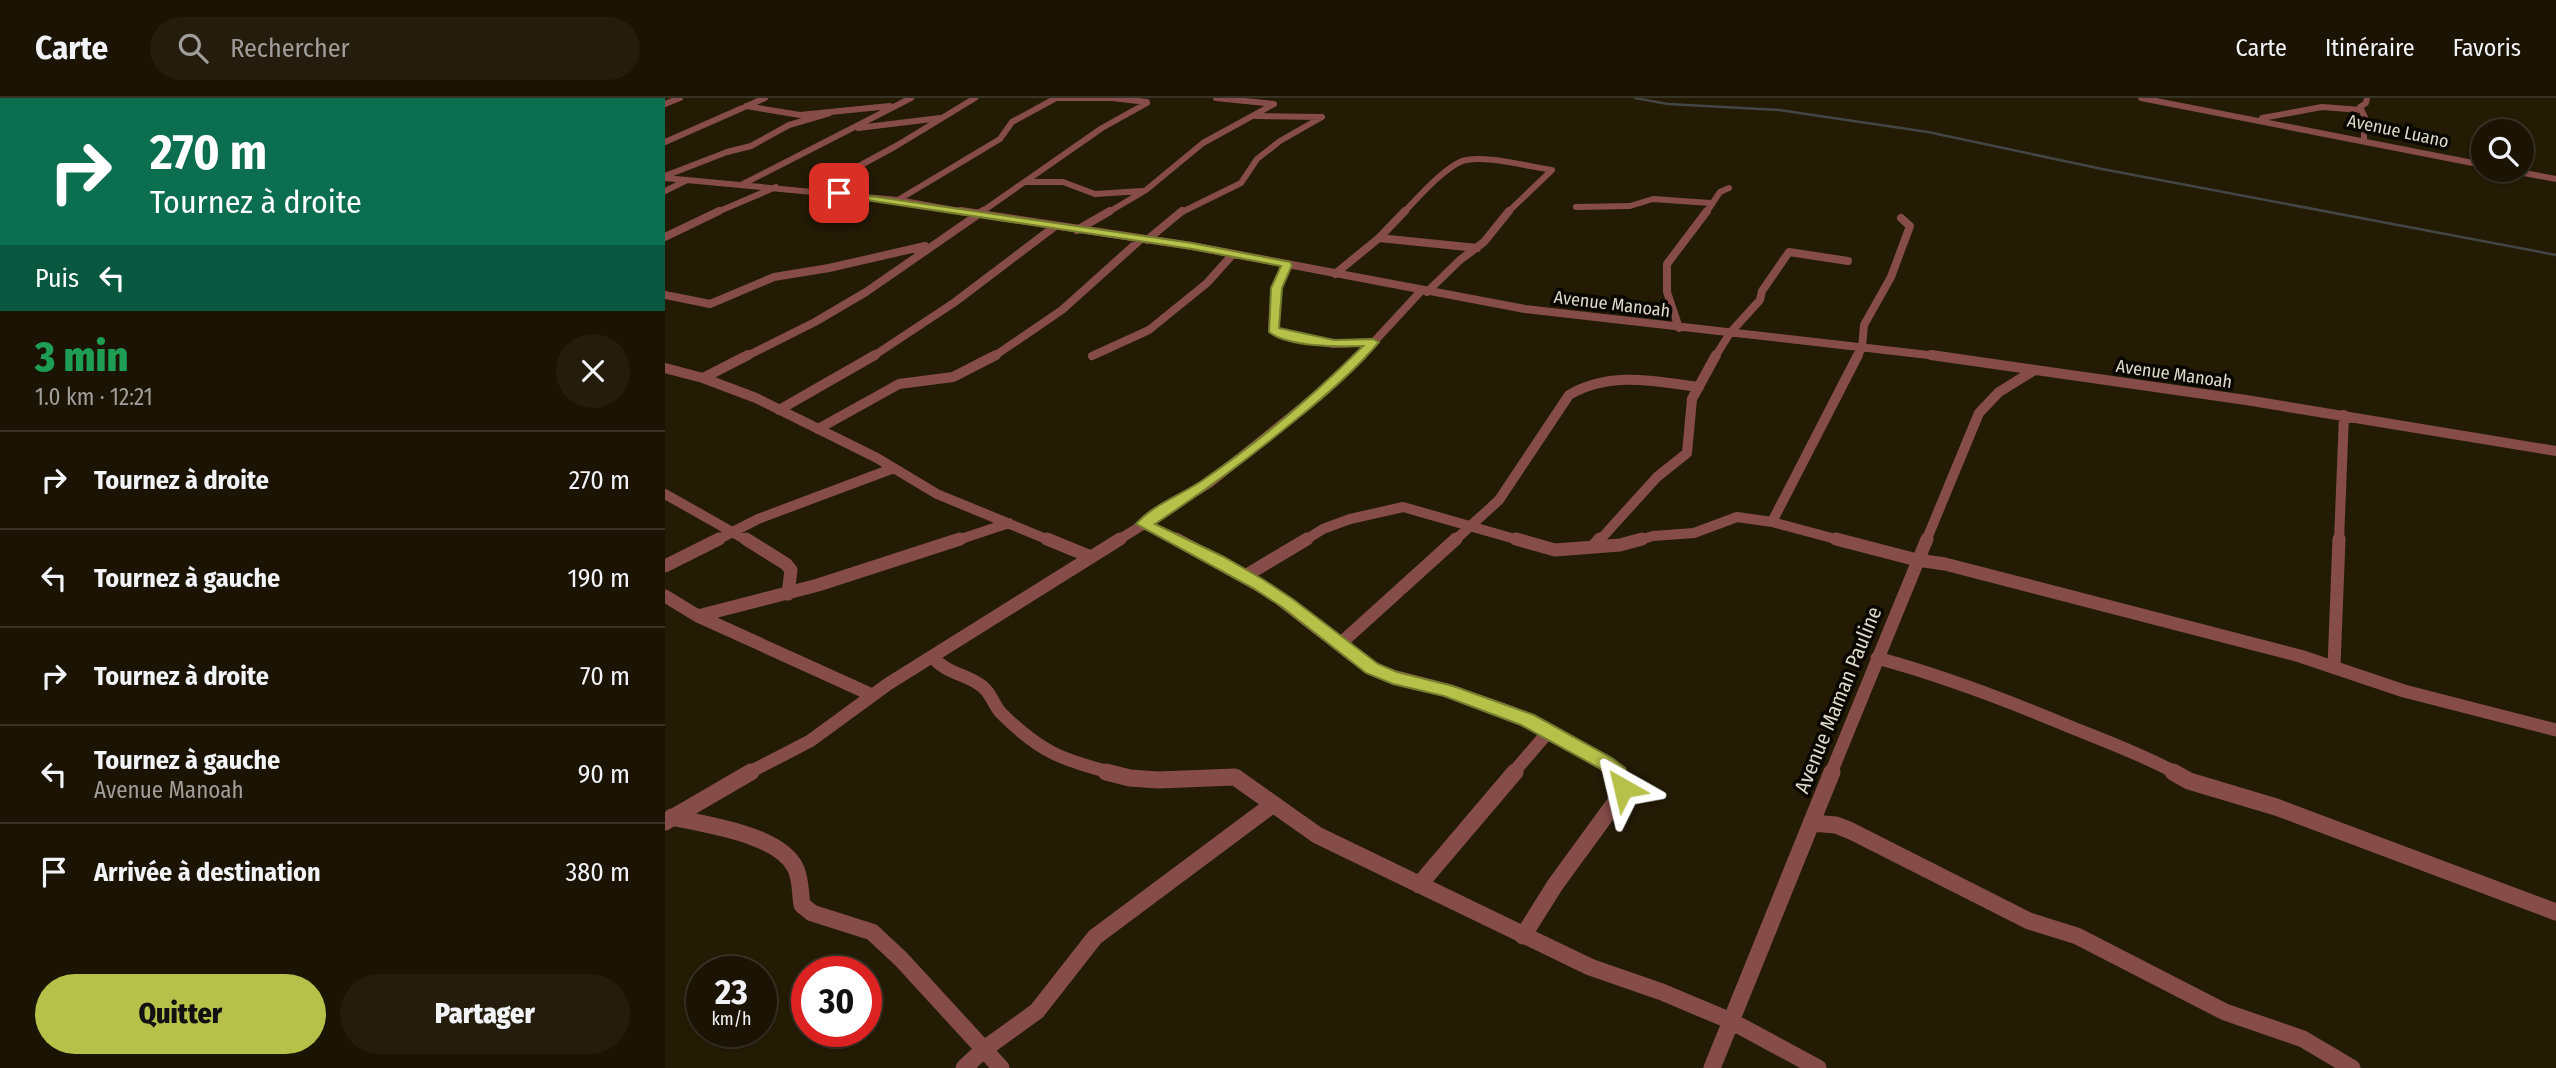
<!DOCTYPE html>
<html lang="fr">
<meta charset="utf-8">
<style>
:root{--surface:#1b1404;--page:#241d0e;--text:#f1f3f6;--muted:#a09e9a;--line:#393326;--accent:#b6c149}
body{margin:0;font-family:"Fira Sans Condensed",sans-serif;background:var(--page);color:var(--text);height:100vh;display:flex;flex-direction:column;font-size:26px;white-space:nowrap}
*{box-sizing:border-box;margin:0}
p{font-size:23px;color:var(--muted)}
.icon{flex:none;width:38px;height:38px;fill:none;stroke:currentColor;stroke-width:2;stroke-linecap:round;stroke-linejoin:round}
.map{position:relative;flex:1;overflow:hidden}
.details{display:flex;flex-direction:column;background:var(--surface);width:665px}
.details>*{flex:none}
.banner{background:#0b6e4f;color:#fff;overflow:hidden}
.tools{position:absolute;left:1806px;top:21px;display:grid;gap:14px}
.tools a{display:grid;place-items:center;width:63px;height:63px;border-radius:50%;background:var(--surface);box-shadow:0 2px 5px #0004,0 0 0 2px var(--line);font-size:35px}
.speed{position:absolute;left:21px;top:858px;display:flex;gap:14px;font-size:35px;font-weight:700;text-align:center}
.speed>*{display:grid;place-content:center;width:91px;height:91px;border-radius:50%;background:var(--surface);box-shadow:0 2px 5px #0004,0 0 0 2px var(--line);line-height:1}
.speed small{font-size:18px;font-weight:400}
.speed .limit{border:10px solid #d22;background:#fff;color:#111}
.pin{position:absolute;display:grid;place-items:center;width:60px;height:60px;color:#fff;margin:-30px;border-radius:14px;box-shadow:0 4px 10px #0006}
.me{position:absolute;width:77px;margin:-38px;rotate:323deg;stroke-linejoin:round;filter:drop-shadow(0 0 5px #0008)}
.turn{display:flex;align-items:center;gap:24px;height:147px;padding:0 35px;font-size:32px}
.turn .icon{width:91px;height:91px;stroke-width:2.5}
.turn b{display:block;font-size:49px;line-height:60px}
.then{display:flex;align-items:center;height:66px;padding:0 35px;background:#0003;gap:14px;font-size:26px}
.round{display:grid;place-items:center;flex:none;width:74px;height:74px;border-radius:37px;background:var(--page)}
.overview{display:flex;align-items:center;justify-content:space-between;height:119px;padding:0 35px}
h1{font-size:42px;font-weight:800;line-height:52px;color:#1e9e55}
.action{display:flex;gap:14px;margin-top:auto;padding:14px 35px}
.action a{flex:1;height:80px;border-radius:42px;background:var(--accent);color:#111;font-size:28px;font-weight:800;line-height:80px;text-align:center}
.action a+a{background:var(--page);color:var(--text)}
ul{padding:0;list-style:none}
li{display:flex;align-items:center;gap:21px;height:98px;padding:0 35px;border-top:2px solid var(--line)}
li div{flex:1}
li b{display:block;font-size:26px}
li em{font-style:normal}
header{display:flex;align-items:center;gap:42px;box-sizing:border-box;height:98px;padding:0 35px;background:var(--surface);border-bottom:2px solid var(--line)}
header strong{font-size:33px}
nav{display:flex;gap:38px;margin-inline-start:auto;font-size:24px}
.search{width:490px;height:63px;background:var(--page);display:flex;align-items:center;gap:18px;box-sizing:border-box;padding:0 24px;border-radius:38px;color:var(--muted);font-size:26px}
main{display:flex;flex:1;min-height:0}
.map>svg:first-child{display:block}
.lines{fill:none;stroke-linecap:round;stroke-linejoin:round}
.stream{stroke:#434644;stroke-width:2.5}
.street-far4{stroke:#854c49;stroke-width:6}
.street-far3{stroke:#854c49;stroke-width:8}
.street-far2{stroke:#854c49;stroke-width:10}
.street-far1{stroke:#854c49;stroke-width:13}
.street{stroke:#854c49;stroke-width:17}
.route{fill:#b6c149;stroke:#767d2f;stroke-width:2}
.labels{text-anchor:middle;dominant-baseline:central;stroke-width:7;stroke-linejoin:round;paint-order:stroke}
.far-street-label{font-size:18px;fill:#dfd9cc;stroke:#0a0701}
.street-label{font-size:21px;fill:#dfd9cc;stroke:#0a0701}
</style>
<header>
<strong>Carte</strong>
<div class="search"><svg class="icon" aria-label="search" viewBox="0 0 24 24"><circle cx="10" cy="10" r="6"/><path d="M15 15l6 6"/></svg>Rechercher</div>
<nav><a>Carte</a><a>Itinéraire</a><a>Favoris</a></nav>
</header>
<main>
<section class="details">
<div class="banner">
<div class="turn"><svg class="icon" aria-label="right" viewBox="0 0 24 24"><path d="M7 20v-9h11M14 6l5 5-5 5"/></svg><div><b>270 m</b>Tournez à droite</div></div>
<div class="then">Puis<svg class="icon" aria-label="left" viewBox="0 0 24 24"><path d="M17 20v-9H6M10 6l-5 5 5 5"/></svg></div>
</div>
<div class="overview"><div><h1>3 min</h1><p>1.0 km · 12:21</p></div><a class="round"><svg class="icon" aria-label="close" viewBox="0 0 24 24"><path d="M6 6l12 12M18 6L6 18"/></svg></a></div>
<ul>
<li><svg class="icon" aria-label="right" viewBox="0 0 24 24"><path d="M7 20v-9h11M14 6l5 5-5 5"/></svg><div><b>Tournez à droite</b></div><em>270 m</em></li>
<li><svg class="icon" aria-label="left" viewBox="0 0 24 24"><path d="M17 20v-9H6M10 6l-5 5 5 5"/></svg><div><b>Tournez à gauche</b></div><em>190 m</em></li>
<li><svg class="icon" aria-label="right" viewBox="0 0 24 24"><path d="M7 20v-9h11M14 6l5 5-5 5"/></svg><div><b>Tournez à droite</b></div><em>70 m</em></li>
<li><svg class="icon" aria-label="left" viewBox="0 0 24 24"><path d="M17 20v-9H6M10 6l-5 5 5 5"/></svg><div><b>Tournez à gauche</b><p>Avenue Manoah</p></div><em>90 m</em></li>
<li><svg class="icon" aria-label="arrive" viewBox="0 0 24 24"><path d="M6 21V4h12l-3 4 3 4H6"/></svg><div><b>Arrivée à destination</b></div><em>380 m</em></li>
</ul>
<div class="action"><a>Quitter</a><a>Partager</a></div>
</section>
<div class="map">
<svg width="1891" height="970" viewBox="0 0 1891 970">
<rect width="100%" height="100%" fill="#241b05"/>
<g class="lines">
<!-- stream -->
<path class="stream" d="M970,0L1003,6L1114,12L1263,34L1437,71L1891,157"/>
<!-- street-far4 -->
<path class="street-far4" d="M390,0H447L482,4
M1476,0L1818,67
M0,6L15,0
M81,8L135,17L225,8
M591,18L656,19
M1597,20L1657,9L1696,12
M193,30L275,20
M1699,41V33L1705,30L1695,9L1701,5L1702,0
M0,44L100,0
M1843,72L1891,81
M0,78L62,54L86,48L124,27L165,15
M0,80L233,102L306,115
M361,84H398L430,96L477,93
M78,86L246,0
M150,92L231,48L310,0
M0,93L22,82
M233,102L335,41L347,24L391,0
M911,109L965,108L988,101L1045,105
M50,115L111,89
M315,115L437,30L482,5
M442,115L481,92L538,45L609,6L551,0
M515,115L576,85L592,61L615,43L657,19
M738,115C753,100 776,73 795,64C814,55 865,69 887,72L842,115
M1041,115L1055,94L1064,90"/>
<!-- street-far3 -->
<path class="street-far3" d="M296,113L527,148L860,211L1281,259
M412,132L445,113
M0,139L54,113
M714,140L812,150
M482,142L517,113
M622,167L612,190L608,232L614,236L669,246L708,244
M670,176L714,140L740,113
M762,194L795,162L819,144L844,113
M0,197L45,206L109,179L164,170L260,148
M1014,230L1002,194V166L1042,113
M427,258L484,232L542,185L568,156
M80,259L150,224L201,194L318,113
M207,259L290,204L389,129
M328,259L397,212L476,141
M695,259L756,193
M1050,259L1065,235L1095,202L1097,193L1124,154L1183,163
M1192,259L1197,250L1199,227L1226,179L1245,128L1236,120"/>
<!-- street-far2 -->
<path class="street-far2" d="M1266,257L1581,302L1891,353
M0,270L38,280L91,300L212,360L272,396L386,443
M38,280L83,257
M114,312L210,257
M153,331L234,286L288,279L331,257
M0,396L83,443
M1107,424L1193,257
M479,426L515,443
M50,443L93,421L229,370
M290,443L344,425
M452,443L544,385L661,291L697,257
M639,443L658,431L685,421L738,409L857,443
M789,443L834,402L904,297C945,273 989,283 1034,289
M934,443L992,379L1022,355L1027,301L1051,257
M971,443L988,438L1029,435L1072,419L1107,424L1178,443
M1261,443L1314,315L1334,294L1368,273
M1674,443L1679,317"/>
<!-- street-far1 -->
<path class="street-far1" d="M81,441L121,466L126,472L123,496
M382,441L426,459
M511,441L606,494L691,560L716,575L782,592L850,616L914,649L954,675
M851,441L890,452L955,447L977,441
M1171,441L1252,462L1280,466L1635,558L1739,593L1891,632
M929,448L935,441
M0,468L54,441
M580,478L642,441
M0,498L33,518L207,597
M33,518L153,487L295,441
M675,546L791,441
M268,559C281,576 303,576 318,589C326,595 329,608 336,615C375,654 397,662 448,675
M1212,560C1279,578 1344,603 1408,630C1443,644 1478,657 1511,675
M1669,568L1674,441
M83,675L145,643L223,586L455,441
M848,675L884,633
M1166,675L1262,441"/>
<!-- street -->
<path class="street" d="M441,674L465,680L493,682L570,679L652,737L925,869L997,894L1066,923L1153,970
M1508,674L1524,683L1611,709L1891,814
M7,719C41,727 113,736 130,769C136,780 135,795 137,807L147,815L207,834L236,861L336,970
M0,724L86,674
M1146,725L1171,727L1186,733L1364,823L1412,838L1560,914L1638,941L1687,970
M754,787L850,674
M858,838L890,787L952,702L958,690L952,674
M299,970L318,952L372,913L430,839L607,707
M1047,970L1167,674"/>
</g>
<!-- route -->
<path class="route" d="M171,93L527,145L625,164L627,167L617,190L614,230L669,242L708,241L714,244C689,274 658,300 628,324C583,361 538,394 490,426L559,459L599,482L629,502L713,566L732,574L788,588L869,617L947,660L960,670L968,690L965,696L958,698L952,696L945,679L934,670L856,627L779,598L728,586L701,575L617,509L588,490L471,426C487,407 518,396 538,382C595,343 649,297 698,248C674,249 623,249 604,234L606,190L616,168L527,151L174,98L171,97Z"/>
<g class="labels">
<!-- far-street labels -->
<g class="far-street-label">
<text transform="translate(1733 33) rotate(12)">Avenue Luano</text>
<text transform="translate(947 206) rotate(7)">Avenue Manoah</text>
<text transform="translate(1509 276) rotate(8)">Avenue Manoah</text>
</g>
<!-- street labels -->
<g class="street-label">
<text transform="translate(1173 602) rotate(-68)">Avenue Maman Pauline</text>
</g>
</g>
</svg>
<div class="tools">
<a><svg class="icon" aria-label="search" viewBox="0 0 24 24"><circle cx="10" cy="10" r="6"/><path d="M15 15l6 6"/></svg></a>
</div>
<div class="speed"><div>23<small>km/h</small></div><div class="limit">30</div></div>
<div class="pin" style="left:174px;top:95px;background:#d93025"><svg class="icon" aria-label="arrive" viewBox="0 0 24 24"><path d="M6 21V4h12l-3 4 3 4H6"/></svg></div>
<svg class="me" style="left:958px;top:690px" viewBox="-20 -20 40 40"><path d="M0-17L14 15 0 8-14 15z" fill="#b6c149" stroke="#fff" stroke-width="4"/></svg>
</div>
</main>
